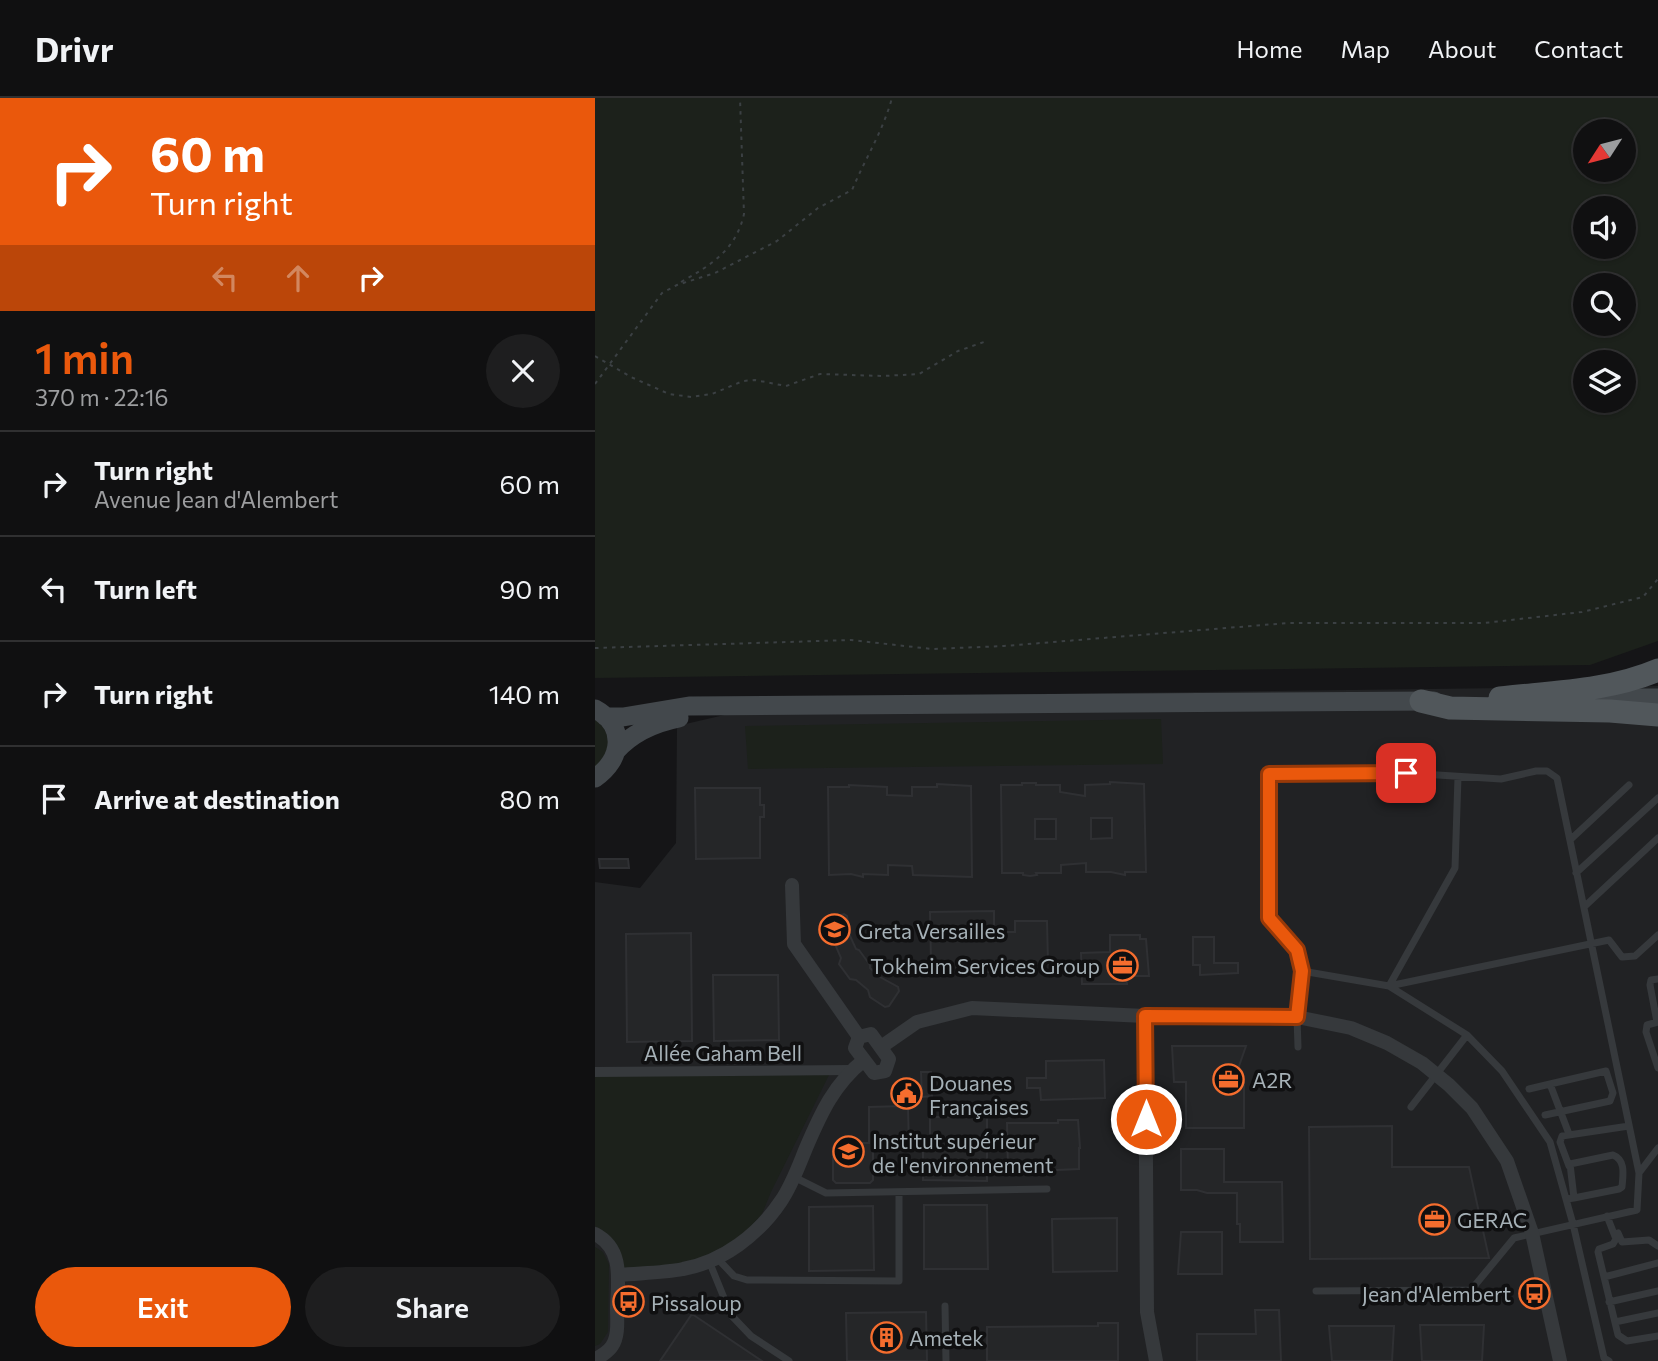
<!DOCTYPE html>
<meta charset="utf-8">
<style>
:root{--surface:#101011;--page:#1e1e1f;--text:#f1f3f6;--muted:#9c9d9f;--line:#303031;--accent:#ea580c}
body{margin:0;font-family:Commissioner,sans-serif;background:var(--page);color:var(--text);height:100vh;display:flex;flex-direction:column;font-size:26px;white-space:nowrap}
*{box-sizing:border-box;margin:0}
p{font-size:23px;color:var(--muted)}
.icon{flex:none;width:38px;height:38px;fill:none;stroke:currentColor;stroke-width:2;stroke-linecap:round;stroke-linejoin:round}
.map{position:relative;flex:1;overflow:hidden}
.panel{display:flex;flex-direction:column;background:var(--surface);width:595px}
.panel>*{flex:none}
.top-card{background:#ea580c;color:#fff;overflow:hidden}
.needle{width:46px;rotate:234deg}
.tools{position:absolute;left:978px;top:21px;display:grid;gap:14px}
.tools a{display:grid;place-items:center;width:63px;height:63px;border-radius:50%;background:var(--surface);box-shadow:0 2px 5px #0004,0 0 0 2px var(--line);font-size:35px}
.pin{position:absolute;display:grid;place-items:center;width:60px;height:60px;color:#fff;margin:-30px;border-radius:14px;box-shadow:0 4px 10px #0006}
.me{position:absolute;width:77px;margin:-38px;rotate:0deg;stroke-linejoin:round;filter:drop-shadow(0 0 5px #0008)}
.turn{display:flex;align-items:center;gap:24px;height:147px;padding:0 35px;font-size:32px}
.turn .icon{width:91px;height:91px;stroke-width:2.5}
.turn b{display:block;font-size:49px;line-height:60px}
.lanes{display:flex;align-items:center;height:66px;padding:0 35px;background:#0003;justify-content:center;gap:35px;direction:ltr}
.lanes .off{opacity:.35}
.round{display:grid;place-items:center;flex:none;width:74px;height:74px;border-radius:37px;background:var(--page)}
.summary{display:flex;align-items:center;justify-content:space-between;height:119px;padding:0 35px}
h1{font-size:42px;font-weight:600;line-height:52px;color:var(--accent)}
.action{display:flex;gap:14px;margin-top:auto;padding:14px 35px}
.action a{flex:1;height:80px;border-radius:42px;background:var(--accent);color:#fff;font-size:28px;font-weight:600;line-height:80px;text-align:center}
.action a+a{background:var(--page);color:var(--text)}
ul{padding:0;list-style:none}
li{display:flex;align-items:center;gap:21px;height:105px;padding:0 35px;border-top:2px solid var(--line)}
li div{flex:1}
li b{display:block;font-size:26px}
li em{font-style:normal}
header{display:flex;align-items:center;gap:42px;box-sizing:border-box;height:98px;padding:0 35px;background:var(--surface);border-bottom:2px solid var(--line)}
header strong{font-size:33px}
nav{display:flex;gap:38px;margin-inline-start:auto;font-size:24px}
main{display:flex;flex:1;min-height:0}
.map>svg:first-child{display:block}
.built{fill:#212224}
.green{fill:#1c211b;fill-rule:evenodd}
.building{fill:#252628;stroke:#2f3033;stroke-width:2;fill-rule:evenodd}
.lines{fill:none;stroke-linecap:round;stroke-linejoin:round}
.path{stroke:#3b4043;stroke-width:2;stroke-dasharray:3.5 5;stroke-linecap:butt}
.service{stroke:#36393c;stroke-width:7}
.pedestrian{stroke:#36393c;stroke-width:10}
.minor{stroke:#36393c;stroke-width:14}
.secondary{stroke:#43484c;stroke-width:19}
.primary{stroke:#51575b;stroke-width:23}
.route-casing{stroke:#983908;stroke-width:18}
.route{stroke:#ea580c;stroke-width:12}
.labels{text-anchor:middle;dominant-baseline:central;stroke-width:7;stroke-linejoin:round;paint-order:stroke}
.poi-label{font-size:21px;fill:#a6b1b7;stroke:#101011;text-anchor:start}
.street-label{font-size:21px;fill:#a6b1b7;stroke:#101011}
</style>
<header>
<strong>Drivr</strong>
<nav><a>Home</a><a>Map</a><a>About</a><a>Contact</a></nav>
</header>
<main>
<section class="panel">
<div class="top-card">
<div class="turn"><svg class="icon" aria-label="right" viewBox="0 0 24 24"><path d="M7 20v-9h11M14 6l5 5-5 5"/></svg><div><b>60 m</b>Turn right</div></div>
<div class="lanes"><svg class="icon off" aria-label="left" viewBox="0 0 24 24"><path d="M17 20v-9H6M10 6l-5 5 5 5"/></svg><svg class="icon off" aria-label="ahead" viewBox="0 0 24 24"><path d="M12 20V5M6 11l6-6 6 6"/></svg><svg class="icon" aria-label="right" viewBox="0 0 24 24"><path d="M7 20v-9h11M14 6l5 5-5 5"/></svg></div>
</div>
<div class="summary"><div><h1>1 min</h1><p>370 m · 22:16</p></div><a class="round"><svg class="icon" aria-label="close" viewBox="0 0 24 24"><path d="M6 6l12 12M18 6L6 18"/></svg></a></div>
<ul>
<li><svg class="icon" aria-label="right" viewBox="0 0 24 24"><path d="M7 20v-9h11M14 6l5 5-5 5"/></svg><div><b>Turn right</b><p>Avenue Jean d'Alembert</p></div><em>60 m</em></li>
<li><svg class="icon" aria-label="left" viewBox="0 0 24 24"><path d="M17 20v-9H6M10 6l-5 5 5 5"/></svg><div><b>Turn left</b></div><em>90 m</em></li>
<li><svg class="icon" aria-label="right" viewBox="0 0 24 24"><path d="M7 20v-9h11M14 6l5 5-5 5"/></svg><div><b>Turn right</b></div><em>140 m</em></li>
<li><svg class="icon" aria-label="arrive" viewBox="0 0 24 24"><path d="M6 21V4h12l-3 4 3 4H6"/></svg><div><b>Arrive at destination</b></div><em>80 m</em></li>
</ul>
<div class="action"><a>Exit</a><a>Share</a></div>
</section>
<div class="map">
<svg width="1063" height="1263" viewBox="0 0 1063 1263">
<rect width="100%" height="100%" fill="#151517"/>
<!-- built -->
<path class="built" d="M1063,588V1263H0V784L45,790L81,745L82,628L207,599Z"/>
<!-- green -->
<path class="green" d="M0,0H1063V543L995,567L0,580ZM1029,33V72H990V33ZM1029,110V149H990V110ZM990,187H1029V226H990ZM990,264H1029V303H990Z
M0,621C20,638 15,653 0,670Z
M566,621L568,666L153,671L150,628Z
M234,977L176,1094L167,1116L146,1139L120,1155L87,1167L30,1172C23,1153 19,1137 0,1128V978Z
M0,1149L8,1154L14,1166L13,1234L5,1246L0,1248Z"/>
<!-- building -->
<path class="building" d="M515,684L549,686L551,774H530V777L516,774H491V765L466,767V775H441L442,777L435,778L428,777V775H407L406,687H427V685H441V687H465V694L490,698V687L515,686ZM496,720H517V740L496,741ZM440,721H461V741H440Z
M342,686L376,688L377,779L318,777L317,768L293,767V777L268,776V779L256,776L234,777L233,689H254V687L292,689V697L317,698V689H342Z
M100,690H165V707H169V719H165V760L101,761Z
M4,761H33L34,770H5Z
M399,813V834H420V823H452L453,866H421V863H400L399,874H347L344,865H336L335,814Z
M249,816L252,818L255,838L261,851L264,852L275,867V870L285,879L303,889L304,893L294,908L290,909L275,899L273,892L261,882L255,881L244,866L246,860L240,846L234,843L229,824L231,821Z
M96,835L97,943L32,944L31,836Z
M515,837H545V841H551L554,878H531L532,886H487L486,855L515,854Z
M598,839H619V865H643V875L605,877V867H598Z
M118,877H183L184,942L119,943Z
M577,948H651L644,968V984H649V1030H591V984H579Z
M509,962L510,1000L446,1002L445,990H432V980H451V963Z
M326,974H336L337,998L327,999Z
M310,1008L313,1011L314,1048H278V1082L275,1085H241L238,1082V1049L241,1045H274V1009Z
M335,1019H392V1083L328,1082V1046H335Z
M463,1022H483L485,1050H484V1071L413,1074L412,1025H463Z
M797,1028V1069H874L894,1160L715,1161L714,1029Z
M586,1051H629V1084H687L688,1144H645V1126H642V1095H612L602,1092H586Z
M329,1107H392L393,1171H329Z
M278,1108L279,1172L214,1173V1109Z
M522,1120V1173L458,1174L457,1121Z
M586,1134H627V1176H583Z
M660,1212H684L686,1263H602V1236H661Z
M331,1214L332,1263H252L251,1215Z
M97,1216L167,1263H65Z
M503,1225H523V1263H392V1229L503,1228Z
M825,1227H889L887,1263H827Z
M734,1228H799L797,1263H737Z"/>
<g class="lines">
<!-- path -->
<path class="path" d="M86,184C116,167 141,152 149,116L145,0
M0,258L36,279L74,296L96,299L117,296L148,283L160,282L191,288L225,276L288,278L324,276L363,253L389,244
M0,286L67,195L82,187L120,175L182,143L223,110L257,92C270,61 288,33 297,0
M0,550L256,542L337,551L409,548L693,525H889L987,514L1048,499L1063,481"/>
<!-- service -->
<path class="service" d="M975,742L1034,687
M981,775L1063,700
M989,809L1063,740
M794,888L1014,842L1027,859L1040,858L1063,837
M794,888L860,770L863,679
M1062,924L1055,887L1056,882L1063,881
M1063,924L1052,927L1051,934L1063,970
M703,949L702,919L707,873
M934,991L955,986
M816,1009L872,937
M950,1017L1015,1003L1018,995L1011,973L955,986L974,1036
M974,1068L965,1044L967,1038L1034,1028
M199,1079L231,1095L452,1091
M972,1101L979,1100L1024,1091L1027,1089C1028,1077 1031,1062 1018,1057L975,1066L979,1100
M1012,1118L1021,1141L1018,1146L1004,1151L1003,1154L1023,1237L1032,1243L1063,1238
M1023,1135L1027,1144L1054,1142L1063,1148
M122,1160L139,1178L152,1182L304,1183V1094
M114,1163L136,1217L156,1238L194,1263
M1009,1179L1063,1165
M721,1193L876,1192L919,1140L1042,1112L1044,1075L1063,1050
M1014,1204L1063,1193
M350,1208L351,1263
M1020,1224L1063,1215
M1014,1263L1009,1260L978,1126L955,1044L907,973L872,937L794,888L707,873L702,852L674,820V676L811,675L906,681L941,673H952L962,680L1044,1075"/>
<!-- pedestrian -->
<path class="pedestrian" d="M0,974L256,972"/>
<!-- minor -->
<path class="minor" d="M197,787L199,846L264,939
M550,918L552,1214L561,1263
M276,936L294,961L290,973L279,975L260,950L264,939Z
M286,949L322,924L377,910L550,918L702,919L756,930L792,945L827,965L854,987L877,1010L912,1063L937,1135L965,1263
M0,1136C29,1151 23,1182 22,1210C22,1222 24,1238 17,1248C14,1253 5,1259 0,1261
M24,1177C45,1175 68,1175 88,1171C128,1164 164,1136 186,1103C197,1087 204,1067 211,1050C226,1015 239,986 269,962"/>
<!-- secondary -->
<path class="secondary" d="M981,600H1063
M0,611C32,628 27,662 0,680
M11,619H28L94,608L839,603
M21,653C38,634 59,625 84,620"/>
<!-- primary -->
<path class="primary" d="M905,600C957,594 1014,593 1063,572
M826,603L855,610L1015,613L1063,617"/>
</g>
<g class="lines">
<defs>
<path id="route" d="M551,1021L550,918L702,919L707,873L702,852L674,820V676L811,675"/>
</defs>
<!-- route casing -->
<use href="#route" class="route-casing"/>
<!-- route -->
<use href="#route" class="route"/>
</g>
<!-- icons -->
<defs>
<symbol id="university-ring" viewBox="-11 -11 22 22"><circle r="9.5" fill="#101011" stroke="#f56d2e" stroke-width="1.5"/><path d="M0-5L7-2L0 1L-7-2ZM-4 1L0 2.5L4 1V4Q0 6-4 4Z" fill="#f56d2e"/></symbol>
<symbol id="office-ring" viewBox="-11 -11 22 22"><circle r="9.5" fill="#101011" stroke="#f56d2e" stroke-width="1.5"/><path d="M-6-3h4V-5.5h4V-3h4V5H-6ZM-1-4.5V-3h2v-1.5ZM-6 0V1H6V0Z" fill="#f56d2e"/></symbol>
<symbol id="civic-ring" viewBox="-11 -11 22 22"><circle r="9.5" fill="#101011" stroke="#f56d2e" stroke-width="1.5"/><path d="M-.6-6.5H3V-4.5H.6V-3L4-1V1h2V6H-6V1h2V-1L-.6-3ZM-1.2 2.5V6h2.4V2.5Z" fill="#f56d2e"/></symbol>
<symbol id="bus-ring" viewBox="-11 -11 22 22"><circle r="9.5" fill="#101011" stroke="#f56d2e" stroke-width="1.5"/><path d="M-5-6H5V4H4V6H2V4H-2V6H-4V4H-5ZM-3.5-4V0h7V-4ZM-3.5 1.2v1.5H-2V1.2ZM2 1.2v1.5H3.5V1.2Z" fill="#f56d2e"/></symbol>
<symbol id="building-ring" viewBox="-11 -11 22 22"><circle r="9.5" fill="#101011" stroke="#f56d2e" stroke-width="1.5"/><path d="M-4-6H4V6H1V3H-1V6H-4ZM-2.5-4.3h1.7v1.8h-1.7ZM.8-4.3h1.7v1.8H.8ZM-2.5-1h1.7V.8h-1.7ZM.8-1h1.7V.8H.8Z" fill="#f56d2e"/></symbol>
</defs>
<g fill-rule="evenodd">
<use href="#university-ring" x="222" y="814" width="35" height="35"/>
<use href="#office-ring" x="510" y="850" width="35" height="35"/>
<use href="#office-ring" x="616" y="964" width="35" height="35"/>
<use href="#civic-ring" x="294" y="978" width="35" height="35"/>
<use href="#university-ring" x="236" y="1036" width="35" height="35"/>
<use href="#office-ring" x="822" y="1104" width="35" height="35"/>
<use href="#bus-ring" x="922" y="1178" width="35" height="35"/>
<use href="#bus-ring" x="16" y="1186" width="35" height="35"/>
<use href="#building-ring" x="274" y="1222" width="35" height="35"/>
</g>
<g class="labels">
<!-- poi labels -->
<g class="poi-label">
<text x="263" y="832">Greta Versailles</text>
<text x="505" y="867" text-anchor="end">Tokheim Services Group</text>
<text x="657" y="981">A2R</text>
<text x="334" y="984">Douanes<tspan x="334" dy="24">Françaises</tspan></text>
<text x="277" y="1042">Institut supérieur<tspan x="277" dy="24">de l'environnement</tspan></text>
<text x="862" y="1121">GERAC</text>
<text x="916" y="1195" text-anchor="end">Jean d'Alembert</text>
<text x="56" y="1204">Pissaloup</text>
<text x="314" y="1239">Ametek</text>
</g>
<!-- street labels -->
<g class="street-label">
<text x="128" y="954">Allée Gaham Bell</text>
</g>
</g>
</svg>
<div class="tools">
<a><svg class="needle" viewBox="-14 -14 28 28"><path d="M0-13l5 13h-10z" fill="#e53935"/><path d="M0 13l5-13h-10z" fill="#9c9d9f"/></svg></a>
<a><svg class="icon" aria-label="sound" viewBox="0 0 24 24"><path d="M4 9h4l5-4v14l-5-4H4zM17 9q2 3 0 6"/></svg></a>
<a><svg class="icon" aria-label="search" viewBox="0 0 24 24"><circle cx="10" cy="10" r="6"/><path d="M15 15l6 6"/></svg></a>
<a><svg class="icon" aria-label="layers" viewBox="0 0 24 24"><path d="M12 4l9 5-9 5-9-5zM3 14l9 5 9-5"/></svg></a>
</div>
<div class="pin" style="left:811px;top:675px;background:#d93025"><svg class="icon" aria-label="arrive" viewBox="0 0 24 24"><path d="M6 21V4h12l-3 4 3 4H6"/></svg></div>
<svg class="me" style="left:551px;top:1021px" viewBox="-20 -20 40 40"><circle r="17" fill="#ea580c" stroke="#fff" stroke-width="3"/><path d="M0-11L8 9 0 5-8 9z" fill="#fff"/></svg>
</div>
</main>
